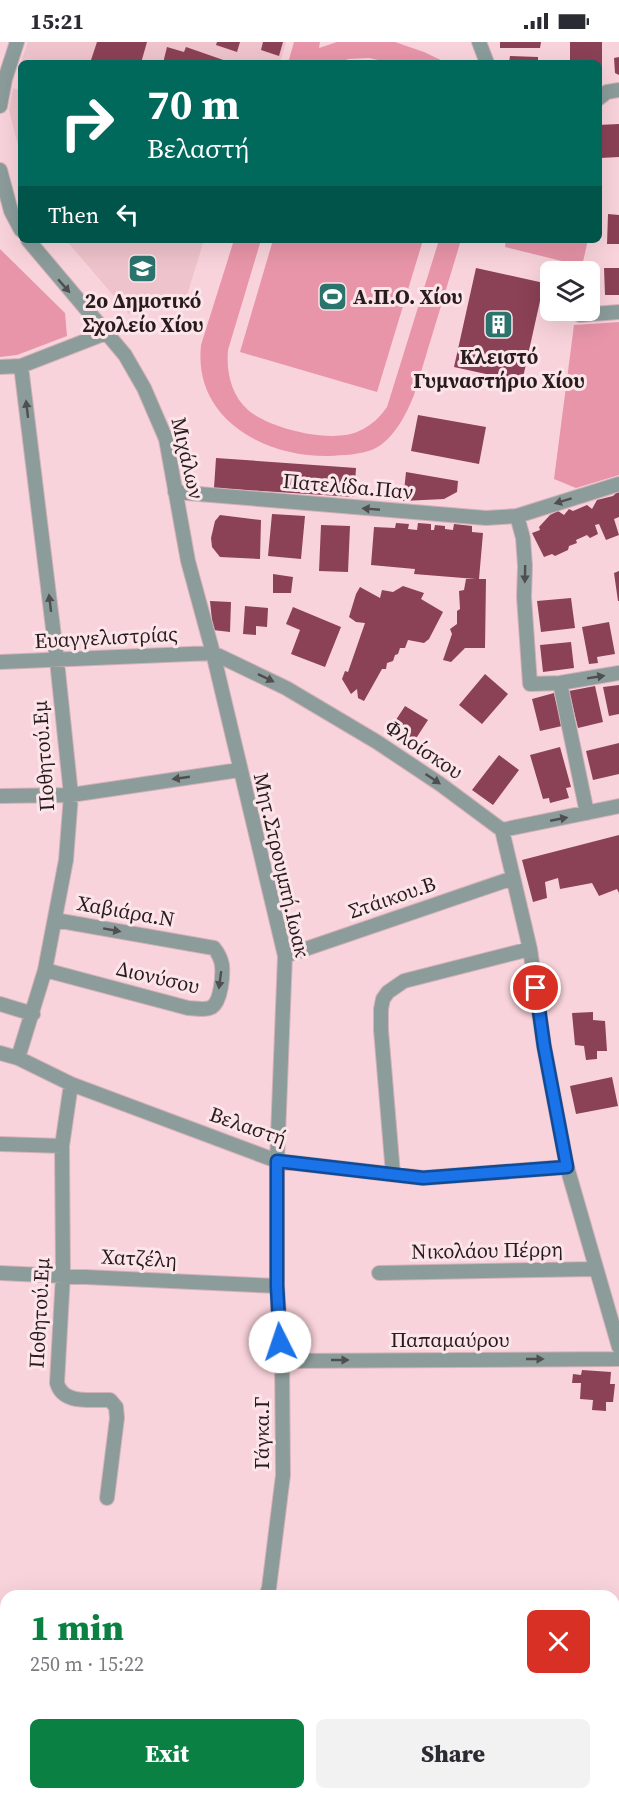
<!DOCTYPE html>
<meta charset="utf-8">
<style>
:root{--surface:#fff;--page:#f2f2f3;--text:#2b2b33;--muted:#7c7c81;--accent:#0b8043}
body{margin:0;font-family:"Source Serif 4",serif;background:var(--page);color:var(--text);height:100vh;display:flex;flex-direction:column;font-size:22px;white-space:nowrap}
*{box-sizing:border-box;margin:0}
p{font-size:20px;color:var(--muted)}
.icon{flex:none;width:33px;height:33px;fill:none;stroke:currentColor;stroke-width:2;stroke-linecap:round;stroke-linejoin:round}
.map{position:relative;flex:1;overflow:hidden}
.side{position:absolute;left:0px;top:1548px;width:620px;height:210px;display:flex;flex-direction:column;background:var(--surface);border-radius:18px 18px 0 0;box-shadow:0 6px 24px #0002}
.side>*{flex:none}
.guide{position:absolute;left:18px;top:18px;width:584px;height:183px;border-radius:9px;box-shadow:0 6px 24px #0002;background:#00695c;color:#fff;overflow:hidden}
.tools{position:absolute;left:540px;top:219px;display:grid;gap:12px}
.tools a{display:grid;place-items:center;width:60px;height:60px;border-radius:9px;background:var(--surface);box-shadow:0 6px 24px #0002;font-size:30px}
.pin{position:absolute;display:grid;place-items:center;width:51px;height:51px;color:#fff;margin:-26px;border:3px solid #fff;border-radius:50%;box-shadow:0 2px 6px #0007}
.me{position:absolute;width:66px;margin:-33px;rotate:356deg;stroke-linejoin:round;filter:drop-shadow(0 0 4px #0008)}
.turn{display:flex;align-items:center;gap:21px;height:126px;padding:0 30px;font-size:27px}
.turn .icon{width:78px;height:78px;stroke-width:2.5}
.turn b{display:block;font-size:42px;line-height:51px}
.then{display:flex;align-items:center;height:57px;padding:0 30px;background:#0003;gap:12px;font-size:22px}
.round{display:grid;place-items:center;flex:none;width:63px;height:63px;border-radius:9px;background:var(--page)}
.overview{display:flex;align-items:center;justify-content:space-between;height:102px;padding:0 30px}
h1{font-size:36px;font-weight:800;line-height:45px;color:var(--accent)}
.cta{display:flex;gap:12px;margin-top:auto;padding:12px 30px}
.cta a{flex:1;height:69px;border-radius:9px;background:var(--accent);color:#fff;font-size:24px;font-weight:800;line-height:69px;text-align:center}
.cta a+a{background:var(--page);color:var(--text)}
.status{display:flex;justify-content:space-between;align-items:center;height:42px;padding:0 30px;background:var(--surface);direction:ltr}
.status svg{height:16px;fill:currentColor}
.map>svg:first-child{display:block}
.built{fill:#efc3cb}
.green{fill:#e895a9}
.building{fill:#8b4156}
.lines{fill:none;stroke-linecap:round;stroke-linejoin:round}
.minor-casing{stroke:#d3b2b9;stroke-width:16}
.minor{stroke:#8b9c9a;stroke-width:14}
.oneway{fill:#504f50}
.route-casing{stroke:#114b97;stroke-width:15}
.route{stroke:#1a73e8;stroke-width:10}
.labels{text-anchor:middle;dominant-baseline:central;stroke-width:6;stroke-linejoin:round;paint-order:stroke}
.poi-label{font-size:21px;font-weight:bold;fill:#281b1e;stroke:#fce5e9}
.street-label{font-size:21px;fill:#281b1e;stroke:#fce5e9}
</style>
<div class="status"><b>15:21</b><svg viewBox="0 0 49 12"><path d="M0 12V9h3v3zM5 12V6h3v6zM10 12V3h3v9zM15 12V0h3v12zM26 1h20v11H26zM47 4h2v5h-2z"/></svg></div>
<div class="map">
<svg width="619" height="1758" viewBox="0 0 619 1758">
<rect width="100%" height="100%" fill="#f9d3db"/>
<!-- built -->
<path class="built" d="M28,0H286L280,21L262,18L261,21H21V28L18,27Z
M13,46L21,49V116L9,68Z
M66,198H204L185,260L129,272Z"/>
<!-- green -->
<path class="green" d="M294,0H320L319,6L337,0H395L424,10L447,21H392L369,16L349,17L335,21H288Z
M234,198H261L228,308C226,329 231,353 248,368C270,387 333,402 359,389C371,384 380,375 387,365L439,198H461L414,353C406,373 394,397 374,407C360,413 343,413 329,414C264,415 193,377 201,303Z
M273,198H423L377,350L240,310Z
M506,198H588L582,224L505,205Z
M0,207L65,271L67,294L17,313L0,315Z
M619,280V433L576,446L554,437L574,283Z"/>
<!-- building -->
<path class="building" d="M97,0H147L141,21H90Z
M217,0H240L237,10L216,3Z
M263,0H283L279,14L261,8Z
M500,0H541L540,6H500Z
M570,0H602V30H598V21H570Z
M167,5L184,10L186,5L232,21H163Z
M510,14L538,15V21H509Z
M619,15V33L615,31L614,16Z
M619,82V115L600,116L598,83Z
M608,172L619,173V202H607Z
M476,226L544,241L522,340L454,325Z
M604,226H619V253H605Z
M418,373L486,385L479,422L411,409Z
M216,416L356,426L354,455L214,446Z
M406,430L458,439L457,450L444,457L403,459Z
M619,448V475L614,477L619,493L606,498L599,482L595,483L598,492L590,496L587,493L576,498L577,501L569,504L568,508L555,514L552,512L544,515L532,491L540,488L539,485L550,473L558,469L564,473L569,467L573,469L587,463L592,467L597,458L613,454Z
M272,472L305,474L301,517L268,514Z
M220,473L261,478L260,517L220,515L212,505L211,496L215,479Z
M396,481L409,482L408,487L417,488L418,481L431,482V488H434L435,483L445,484V487L453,488L454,482L472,484V490L483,491L479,537H486L485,606H465L451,620L443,618L452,592L450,587L457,582V569L460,567L459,549L464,548L466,537H476L414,532L415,527L371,523L374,485L395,486Z
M321,483L350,484L348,530L319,529Z
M619,529V559H618L614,531Z
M273,532L293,535L291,551H273Z
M403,544L424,551L421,557L443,570L429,597L424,601L408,598L405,606H400L398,612L395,613L393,619L387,621L386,627H382L364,659L358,656L357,647L351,652L342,637L345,629L348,630L365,581L356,580L349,575L356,552L360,545L380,556L382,548L393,550Z
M571,556L575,586L541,590L537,559Z
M210,559L231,560L230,590L213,588Z
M245,564L268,566L267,585L256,584V593L243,592Z
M293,565L341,585L325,625L291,612L300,588L286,582Z
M609,580L615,612L597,615L598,621L589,622L582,585Z
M571,600L574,626L543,630L540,603Z
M485,632L508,652L482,682L459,663Z
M619,643V672L609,674L603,645Z
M595,644L603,680L578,686L569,649Z
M554,651L562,684L540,689L532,657Z
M405,664L428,678L413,701L390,687Z
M619,701V732L593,738L586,709Z
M560,705L571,745L566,746L569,756L550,761L549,756L543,757L530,713Z
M499,713L519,728L493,763L472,748Z
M619,793V851L617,847L599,854L592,841L560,847L558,836L545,840L547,856L533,860L522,818Z
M593,970V978L605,979L607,1009H597V1017L586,1018L584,1004L575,1003L572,971Z
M612,1035L618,1064L576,1072L570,1044Z
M582,1328L611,1330L610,1342H615L613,1360H606V1369L592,1368L593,1358L580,1357L581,1341H572L573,1332L581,1333Z
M614,1625H619V1656H614Z"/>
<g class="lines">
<defs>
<path id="minor" d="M479,0L487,21
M598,57L607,50L619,48
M0,64L5,37L17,0
M0,128L11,169L21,188
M28,198L125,313L144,346L166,397L188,519L213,611L285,914L277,1119V1244L282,1319L283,1433L269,1546L266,1554
M580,273L619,270
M0,325L21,324L106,291
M175,450L486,476L517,474L619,442
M517,474L523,496L525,524L524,555L530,642L560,641L619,631
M0,620L213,611L286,646L377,700L440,742L502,788L619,764
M560,641L587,771
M0,754L71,753L239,728
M502,788L530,907L544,1004L567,1125L619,1305
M285,914L513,836
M45,928L188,966C195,966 205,969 212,965C221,959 223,934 222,923C221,917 218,911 214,906L55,878
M0,962L33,972
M0,1011L18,1016L71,1042L277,1119L423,1136L567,1125
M18,1016L45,928L66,818L71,753L57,619L21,324
M71,1042L62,1104L63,1233L57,1341C63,1363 91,1357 110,1358L116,1365L117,1376L107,1456
M0,1102L62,1104
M393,1132L381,988V967L383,957L388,950L404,939L530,907
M0,1231L277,1244
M379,1231L596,1227
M282,1319L619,1317
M0,1648L6,1649"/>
</defs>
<!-- minor casing -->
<use href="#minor" class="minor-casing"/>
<!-- minor -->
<use href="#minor" class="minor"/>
</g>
<!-- one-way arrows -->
<defs><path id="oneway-solid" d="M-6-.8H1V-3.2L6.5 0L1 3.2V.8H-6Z" transform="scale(1.5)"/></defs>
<g class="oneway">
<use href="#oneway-solid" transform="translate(64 244) rotate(49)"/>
<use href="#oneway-solid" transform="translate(27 367) rotate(-97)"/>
<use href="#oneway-solid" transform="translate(563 459) rotate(163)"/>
<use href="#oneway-solid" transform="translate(371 467) rotate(-175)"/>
<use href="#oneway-solid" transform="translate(525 532) rotate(91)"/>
<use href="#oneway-solid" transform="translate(50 561) rotate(-97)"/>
<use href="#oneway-solid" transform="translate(596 635) rotate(-9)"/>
<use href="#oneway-solid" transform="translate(266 636) rotate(26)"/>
<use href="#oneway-solid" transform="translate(181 736) rotate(172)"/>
<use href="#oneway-solid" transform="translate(433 737) rotate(34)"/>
<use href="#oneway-solid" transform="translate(559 777) rotate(-11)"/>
<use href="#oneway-solid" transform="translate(112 888) rotate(10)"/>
<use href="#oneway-solid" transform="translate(220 938) rotate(98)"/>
<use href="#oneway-solid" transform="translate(535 1317)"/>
<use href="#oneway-solid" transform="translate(340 1318)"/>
</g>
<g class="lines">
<defs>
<path id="route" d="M280,1300L277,1244V1119L423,1136L567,1125L544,1004L536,946"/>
</defs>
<!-- route casing -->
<use href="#route" class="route-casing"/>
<!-- route -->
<use href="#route" class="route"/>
</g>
<!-- icons -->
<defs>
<symbol id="school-square" viewBox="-11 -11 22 22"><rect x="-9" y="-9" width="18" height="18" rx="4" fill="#2b736d" stroke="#fce5e9"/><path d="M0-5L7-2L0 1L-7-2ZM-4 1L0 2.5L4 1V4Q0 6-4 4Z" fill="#fff"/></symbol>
<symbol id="stadium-square" viewBox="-11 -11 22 22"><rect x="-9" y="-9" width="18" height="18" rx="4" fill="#2b736d" stroke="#fce5e9"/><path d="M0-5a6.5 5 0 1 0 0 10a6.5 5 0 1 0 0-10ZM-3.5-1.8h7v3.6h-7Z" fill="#fff"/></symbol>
<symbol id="building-square" viewBox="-11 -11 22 22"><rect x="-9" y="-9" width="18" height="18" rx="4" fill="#2b736d" stroke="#fce5e9"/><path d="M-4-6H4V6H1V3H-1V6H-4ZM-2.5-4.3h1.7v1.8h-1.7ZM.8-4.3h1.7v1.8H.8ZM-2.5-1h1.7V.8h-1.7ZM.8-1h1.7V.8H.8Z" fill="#fff"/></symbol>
</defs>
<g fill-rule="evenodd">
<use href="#school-square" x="126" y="210" width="33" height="33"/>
<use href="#stadium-square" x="316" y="238" width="33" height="33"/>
<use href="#building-square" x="482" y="266" width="33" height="33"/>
</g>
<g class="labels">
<!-- poi labels -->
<g class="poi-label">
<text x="353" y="254" text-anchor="start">Α.Π.Ο. Χίου</text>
<text x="143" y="258">2o Δημοτικό<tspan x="143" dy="24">Σχολείο Χίου</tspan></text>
<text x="499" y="314">Κλειστό<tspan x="499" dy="24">Γυμναστήριο Χίου</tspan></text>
</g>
<!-- street labels -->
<g class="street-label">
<text transform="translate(188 416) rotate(77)">Μιχάλων</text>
<text transform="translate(348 444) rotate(5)">Πατελίδα.Παν</text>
<text transform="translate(106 595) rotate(-3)">Ευαγγελιστρίας</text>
<text transform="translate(424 707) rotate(34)">Φλοίσκου</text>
<text transform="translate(43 714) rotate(-94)">Ποθητού.Εμ</text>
<text transform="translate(282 823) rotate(77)">Μητ.Στρουμπή.Ιωακ</text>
<text transform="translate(392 855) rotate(-19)">Στάικου.Β</text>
<text transform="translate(126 869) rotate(10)">Χαβιάρα.Ν</text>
<text transform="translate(158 935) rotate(13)">Διονύσου</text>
<text transform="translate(248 1084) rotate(19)">Βελαστή</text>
<text transform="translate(487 1208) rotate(-1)">Νικολάου Πέρρη</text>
<text transform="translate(139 1216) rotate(3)">Χατζέλη</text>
<text transform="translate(39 1271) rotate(-87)">Ποθητού.Εμ</text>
<text x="450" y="1297">Παπαμαύρου</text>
<text transform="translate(261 1391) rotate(-90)">Γάγκα.Γ</text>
</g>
</g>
</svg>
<div class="tools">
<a><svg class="icon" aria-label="layers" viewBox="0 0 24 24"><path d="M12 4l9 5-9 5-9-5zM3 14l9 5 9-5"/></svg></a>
</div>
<div class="pin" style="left:536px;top:946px;background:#d93025"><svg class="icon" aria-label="arrive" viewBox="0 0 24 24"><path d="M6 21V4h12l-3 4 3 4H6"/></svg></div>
<svg class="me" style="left:280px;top:1300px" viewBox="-20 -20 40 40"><circle r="19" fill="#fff"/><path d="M0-13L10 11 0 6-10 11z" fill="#1a73e8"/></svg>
<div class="guide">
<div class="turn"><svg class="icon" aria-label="right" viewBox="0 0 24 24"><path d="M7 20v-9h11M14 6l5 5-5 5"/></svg><div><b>70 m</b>Βελαστή</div></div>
<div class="then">Then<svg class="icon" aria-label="left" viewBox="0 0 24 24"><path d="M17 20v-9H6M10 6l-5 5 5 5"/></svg></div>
</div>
<section class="side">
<div class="overview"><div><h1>1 min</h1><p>250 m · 15:22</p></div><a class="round" style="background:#d93025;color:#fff"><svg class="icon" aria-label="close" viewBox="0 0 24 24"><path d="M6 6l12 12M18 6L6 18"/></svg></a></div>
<div class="cta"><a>Exit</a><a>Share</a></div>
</section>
</div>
